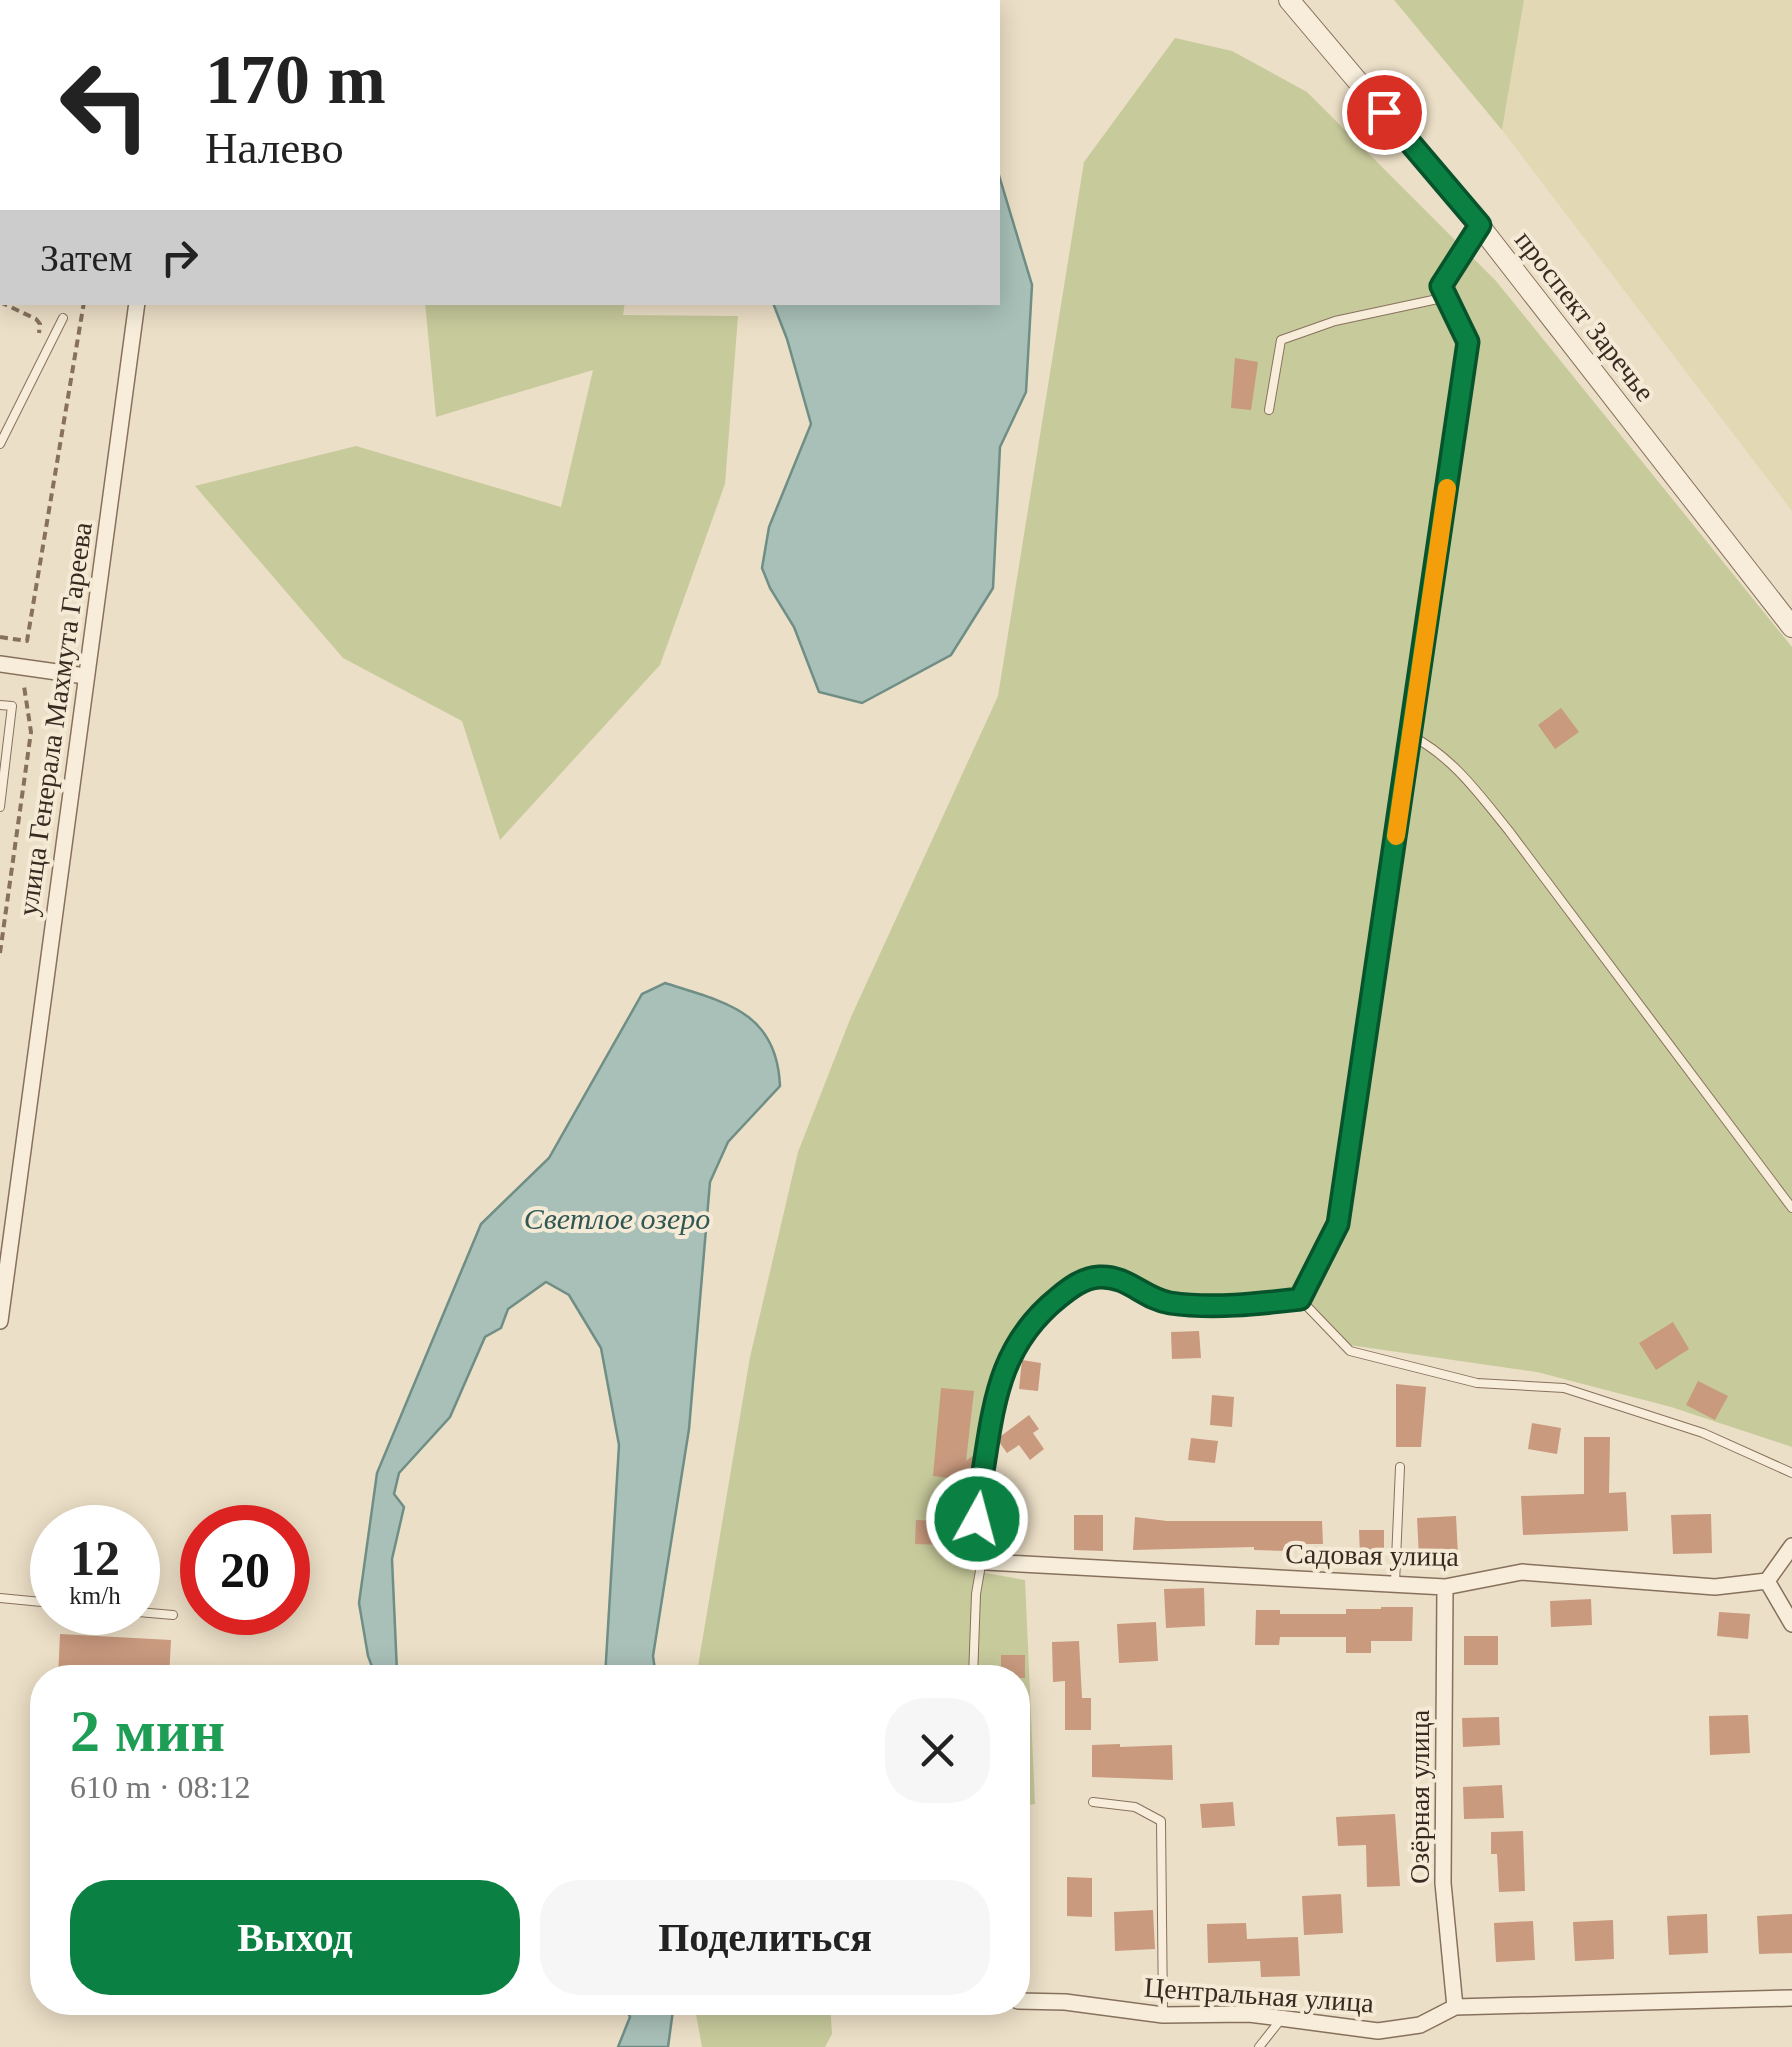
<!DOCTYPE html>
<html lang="ru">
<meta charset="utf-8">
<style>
:root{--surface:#fff;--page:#f6f6f6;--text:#222;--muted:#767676;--accent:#0b8043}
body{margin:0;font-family:Georgia,serif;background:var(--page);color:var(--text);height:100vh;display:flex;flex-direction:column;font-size:38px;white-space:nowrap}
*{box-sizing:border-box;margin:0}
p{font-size:32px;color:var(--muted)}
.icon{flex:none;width:55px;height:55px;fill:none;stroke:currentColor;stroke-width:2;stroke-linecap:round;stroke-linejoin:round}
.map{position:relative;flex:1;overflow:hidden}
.panel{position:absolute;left:30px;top:1665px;width:1000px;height:350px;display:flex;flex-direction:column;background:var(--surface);border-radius:40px;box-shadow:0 5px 25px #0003}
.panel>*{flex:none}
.hud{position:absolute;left:0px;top:0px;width:1000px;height:305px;box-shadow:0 5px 25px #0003;background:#fff;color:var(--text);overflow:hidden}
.speed{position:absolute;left:30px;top:1505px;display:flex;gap:20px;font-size:50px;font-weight:700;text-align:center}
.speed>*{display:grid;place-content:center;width:130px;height:130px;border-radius:50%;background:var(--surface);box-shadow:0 5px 25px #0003;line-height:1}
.speed small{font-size:25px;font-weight:400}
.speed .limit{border:15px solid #d22;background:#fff;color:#111}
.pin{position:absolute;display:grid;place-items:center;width:85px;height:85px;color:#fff;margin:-42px;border:5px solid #fff;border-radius:50%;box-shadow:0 2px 10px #0007}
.me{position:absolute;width:110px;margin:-55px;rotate:7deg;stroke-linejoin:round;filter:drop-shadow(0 0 8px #0008)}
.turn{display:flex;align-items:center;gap:35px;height:210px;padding:0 40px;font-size:45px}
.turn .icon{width:130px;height:130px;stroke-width:2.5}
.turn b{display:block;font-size:70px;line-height:85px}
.then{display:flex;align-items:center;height:95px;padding:0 40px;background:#0003;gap:20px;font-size:38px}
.round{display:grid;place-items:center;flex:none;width:105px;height:105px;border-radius:40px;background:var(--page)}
.overview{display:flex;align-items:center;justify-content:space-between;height:170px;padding:0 40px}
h1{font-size:60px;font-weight:800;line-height:75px;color:#1e9e55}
.primary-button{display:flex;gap:20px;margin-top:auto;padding:20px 40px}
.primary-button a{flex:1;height:115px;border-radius:40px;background:var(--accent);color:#fff;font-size:40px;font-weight:800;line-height:115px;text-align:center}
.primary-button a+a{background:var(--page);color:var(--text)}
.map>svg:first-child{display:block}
.farmland{fill:#e2d8b4}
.green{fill:#c7ca9b}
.water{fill:#a8c0b8;stroke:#6f8e85;stroke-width:2.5}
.building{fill:#c99a7e}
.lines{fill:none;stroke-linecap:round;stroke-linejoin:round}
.service-casing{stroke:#87715d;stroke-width:10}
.minor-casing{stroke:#87715d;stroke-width:18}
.tertiary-casing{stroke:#87715d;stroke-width:22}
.path{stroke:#87715d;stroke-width:4;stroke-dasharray:8 5;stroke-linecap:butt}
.service{stroke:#f7edda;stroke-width:8}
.minor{stroke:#f7edda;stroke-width:15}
.tertiary{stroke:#f7edda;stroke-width:20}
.route-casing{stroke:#07532c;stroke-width:25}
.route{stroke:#0b8043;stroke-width:18}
.slow{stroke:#f59e0b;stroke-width:18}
.labels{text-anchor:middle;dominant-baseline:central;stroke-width:8;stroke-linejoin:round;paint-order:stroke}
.street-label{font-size:28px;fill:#382a20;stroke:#f4ead6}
.water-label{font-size:30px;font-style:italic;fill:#305753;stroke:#f4ead6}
</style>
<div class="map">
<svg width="1792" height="2047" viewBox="0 0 1792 2047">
<rect width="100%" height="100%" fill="#ecdfc7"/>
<!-- farmland -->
<path class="farmland" d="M1524,0H1792V511L1502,130Z"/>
<!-- green -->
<path class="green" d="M1394,0H1524L1502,130Z
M1175,38L1232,51L1307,92L1496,281L1792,647V1447L1671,1407L1537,1372L1349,1345L1310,1302L1287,1292L1251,1298L1169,1296L1119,1271H1095L1068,1281L1019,1323L979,1423L967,1550L969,1570L1025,1580L1035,1804L1018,1807V1678H696L750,1357L798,1152L851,1017L998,696L1084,162Z
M625,302L623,315L738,316L725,484L660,665L500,840L462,721L343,658L195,486L356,446L561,507L593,370L436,417L425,303Z
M694,2003H830L832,2034L825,2047H702Z"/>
<!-- water -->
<path class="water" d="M998,172L1032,285L1026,392L1000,447L993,588L951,655L862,703L819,692L794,627L770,588L762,568L769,527L811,424L787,339L773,303L998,302Z
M665,983C724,1002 777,1011 780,1086L728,1142L710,1182L689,1429L653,1656L656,1677H605L619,1445L601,1348L569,1295L546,1282L508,1309L501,1328L485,1337L450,1417L399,1473L394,1494L404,1507L392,1559L397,1672L402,1677H376L368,1656L359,1603L377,1473L481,1224L549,1158L642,994Z
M624,2003H674L668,2047H618L630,2017Z"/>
<!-- building -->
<path class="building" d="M1235,358L1258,362L1251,410L1231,408Z
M1561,708L1579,732L1555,749L1538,725Z
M1673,1322L1689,1349L1656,1370L1639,1343Z
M1199,1331L1201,1358L1172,1359L1171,1332Z
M1022,1360L1041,1363L1038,1391L1019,1389Z
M1698,1381L1728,1396L1715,1420L1686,1405Z
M1396,1384L1426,1387L1421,1447H1396Z
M941,1388L974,1391L966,1461L975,1454L972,1481L933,1476Z
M1212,1395L1234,1397L1232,1427L1210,1425Z
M1029,1415L1039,1429L1033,1433L1044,1449L1030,1460L1019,1445L1007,1453L997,1439Z
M1532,1423L1561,1428L1557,1454L1528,1449Z
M1584,1437H1610L1609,1493L1626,1492L1628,1531L1523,1535L1521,1496L1584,1494Z
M1191,1438L1218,1441L1215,1463L1188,1460Z
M1711,1514L1712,1553L1673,1554L1671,1515Z
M1074,1515H1103V1551L1074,1550Z
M1456,1516L1458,1555L1419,1557L1417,1518Z
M1135,1517L1167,1521H1322L1323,1544H1285V1551L1254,1550V1547L1133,1550Z
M916,1520L944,1521L943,1545L915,1544Z
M1359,1530H1384V1555H1360Z
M1204,1588L1205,1626L1166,1628L1164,1589Z
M1591,1599L1592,1625L1551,1627L1550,1601Z
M1381,1607H1413L1412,1641H1371V1653H1346V1637H1280L1279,1645H1255L1256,1610H1280V1614H1346V1609H1381Z
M1719,1612L1750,1614L1748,1639L1717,1636Z
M1156,1622L1158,1661L1119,1663L1117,1624Z
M60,1634L171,1640L169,1678H58Z
M1464,1636H1498V1665H1464Z
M1079,1641L1082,1698H1091V1730H1065V1681L1053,1682L1052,1642Z
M1001,1655H1025V1678H1001Z
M1748,1715L1750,1753L1710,1755L1709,1716Z
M1499,1717L1500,1745L1463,1747L1462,1718Z
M1120,1744V1747L1172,1745L1173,1780L1092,1777V1745Z
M1502,1785L1504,1818L1464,1819L1463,1787Z
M1233,1802L1235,1826L1202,1828L1200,1804Z
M1395,1814L1400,1886L1367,1887L1366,1845L1338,1846L1336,1817Z
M1523,1831L1525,1891L1499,1892L1497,1854H1491V1832Z
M1067,1877L1092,1878V1917L1067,1916Z
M1341,1894L1343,1933L1304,1935L1302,1896Z
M1153,1910L1155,1949L1115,1951L1114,1912Z
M1707,1914L1708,1953L1669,1955L1667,1916Z
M1792,1914V1953L1759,1954L1757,1916Z
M1613,1920L1614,1959L1575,1961L1573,1922Z
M1533,1921L1535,1960L1496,1962L1494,1923Z
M1246,1923L1247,1939L1298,1937L1300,1976L1261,1977L1260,1961L1208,1963L1207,1924Z"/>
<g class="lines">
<defs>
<path id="service" d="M0,188H2
M1269,410L1281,340L1335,321L1447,297
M0,444L63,318
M0,705L12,706L0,807
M1410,735C1453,757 1479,794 1509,831L1792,1208
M1300,1299L1338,1224L1468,342L1441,286L1477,229
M1395,1583L1400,1467
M0,1598L52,1603
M138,1612L173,1615
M973,1678L976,1594L981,1565L986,1562C965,1521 983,1471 989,1427C998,1372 1015,1332 1059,1297C1071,1287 1084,1278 1099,1277C1128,1275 1145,1300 1170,1303C1213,1309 1257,1304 1300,1299L1350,1351L1477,1383L1564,1388L1703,1433L1792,1473
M1093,1802L1135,1807L1161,1821L1163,2015
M1259,2047L1282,2018"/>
<path id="minor" d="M178,2L179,0
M0,664L85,676
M0,1321L137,302
M986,1562L1445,1587L1522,1572L1715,1587L1767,1581L1792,1624
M1767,1581L1792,1546
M1445,1587L1443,1883L1455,2007
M1018,2001L1065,2002L1163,2015L1249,2014L1378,2031L1420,2025L1455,2007L1792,1998"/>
<path id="tertiary" d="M1289,0L1479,225L1792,627"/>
</defs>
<!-- service casing -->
<use href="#service" class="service-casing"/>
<!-- minor casing -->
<use href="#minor" class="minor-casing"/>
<!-- tertiary casing -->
<use href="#tertiary" class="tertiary-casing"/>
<!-- path -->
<path class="path" d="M0,302L36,319L40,324L39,333
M0,637L27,641L84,302
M0,953L31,732L24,686"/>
<!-- service -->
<use href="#service" class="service"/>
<!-- minor -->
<use href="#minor" class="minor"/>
<!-- tertiary -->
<use href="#tertiary" class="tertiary"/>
</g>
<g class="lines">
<defs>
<path id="route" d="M977,1519C977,1498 982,1479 985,1459C995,1393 1004,1341 1059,1297C1070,1288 1083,1278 1099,1277C1127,1275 1144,1299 1170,1303C1213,1309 1257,1304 1300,1299L1338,1224L1468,342L1441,286L1480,225L1384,112"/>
</defs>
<!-- route casing -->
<use href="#route" class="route-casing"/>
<!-- route -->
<use href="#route" class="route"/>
<!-- slow -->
<path class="slow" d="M1396,836L1447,488"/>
</g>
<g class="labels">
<!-- street labels -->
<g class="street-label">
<text transform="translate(1585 316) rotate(52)">проспект Заречье</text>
<text transform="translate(55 719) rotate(-82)">улица Генерала Махмута Гареева</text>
<text transform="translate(1372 1555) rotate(1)">Садовая улица</text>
<text transform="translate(1419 1797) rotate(-90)">Озёрная улица</text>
<text transform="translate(1259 1995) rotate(4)">Центральная улица</text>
</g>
<!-- water labels -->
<g class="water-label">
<text x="617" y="1218">Светлое озеро</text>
</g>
</g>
</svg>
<div class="speed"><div>12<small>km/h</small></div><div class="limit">20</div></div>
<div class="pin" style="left:1384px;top:112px;background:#d93025"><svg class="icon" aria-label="arrive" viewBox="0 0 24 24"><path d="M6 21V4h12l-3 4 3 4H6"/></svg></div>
<svg class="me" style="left:977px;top:1519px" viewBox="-20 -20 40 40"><circle r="17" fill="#0b8043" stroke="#fff" stroke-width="3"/><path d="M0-11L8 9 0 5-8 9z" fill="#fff"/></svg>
<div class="hud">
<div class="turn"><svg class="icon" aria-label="left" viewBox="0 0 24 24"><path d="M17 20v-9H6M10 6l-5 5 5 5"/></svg><div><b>170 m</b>Налево</div></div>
<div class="then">Затем<svg class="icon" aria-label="right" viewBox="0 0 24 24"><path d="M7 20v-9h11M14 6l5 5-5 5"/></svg></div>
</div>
<section class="panel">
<div class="overview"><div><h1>2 мин</h1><p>610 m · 08:12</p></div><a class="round"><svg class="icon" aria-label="close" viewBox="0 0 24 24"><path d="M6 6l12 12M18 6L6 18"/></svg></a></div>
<div class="primary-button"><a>Выход</a><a>Поделиться</a></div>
</section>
</div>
